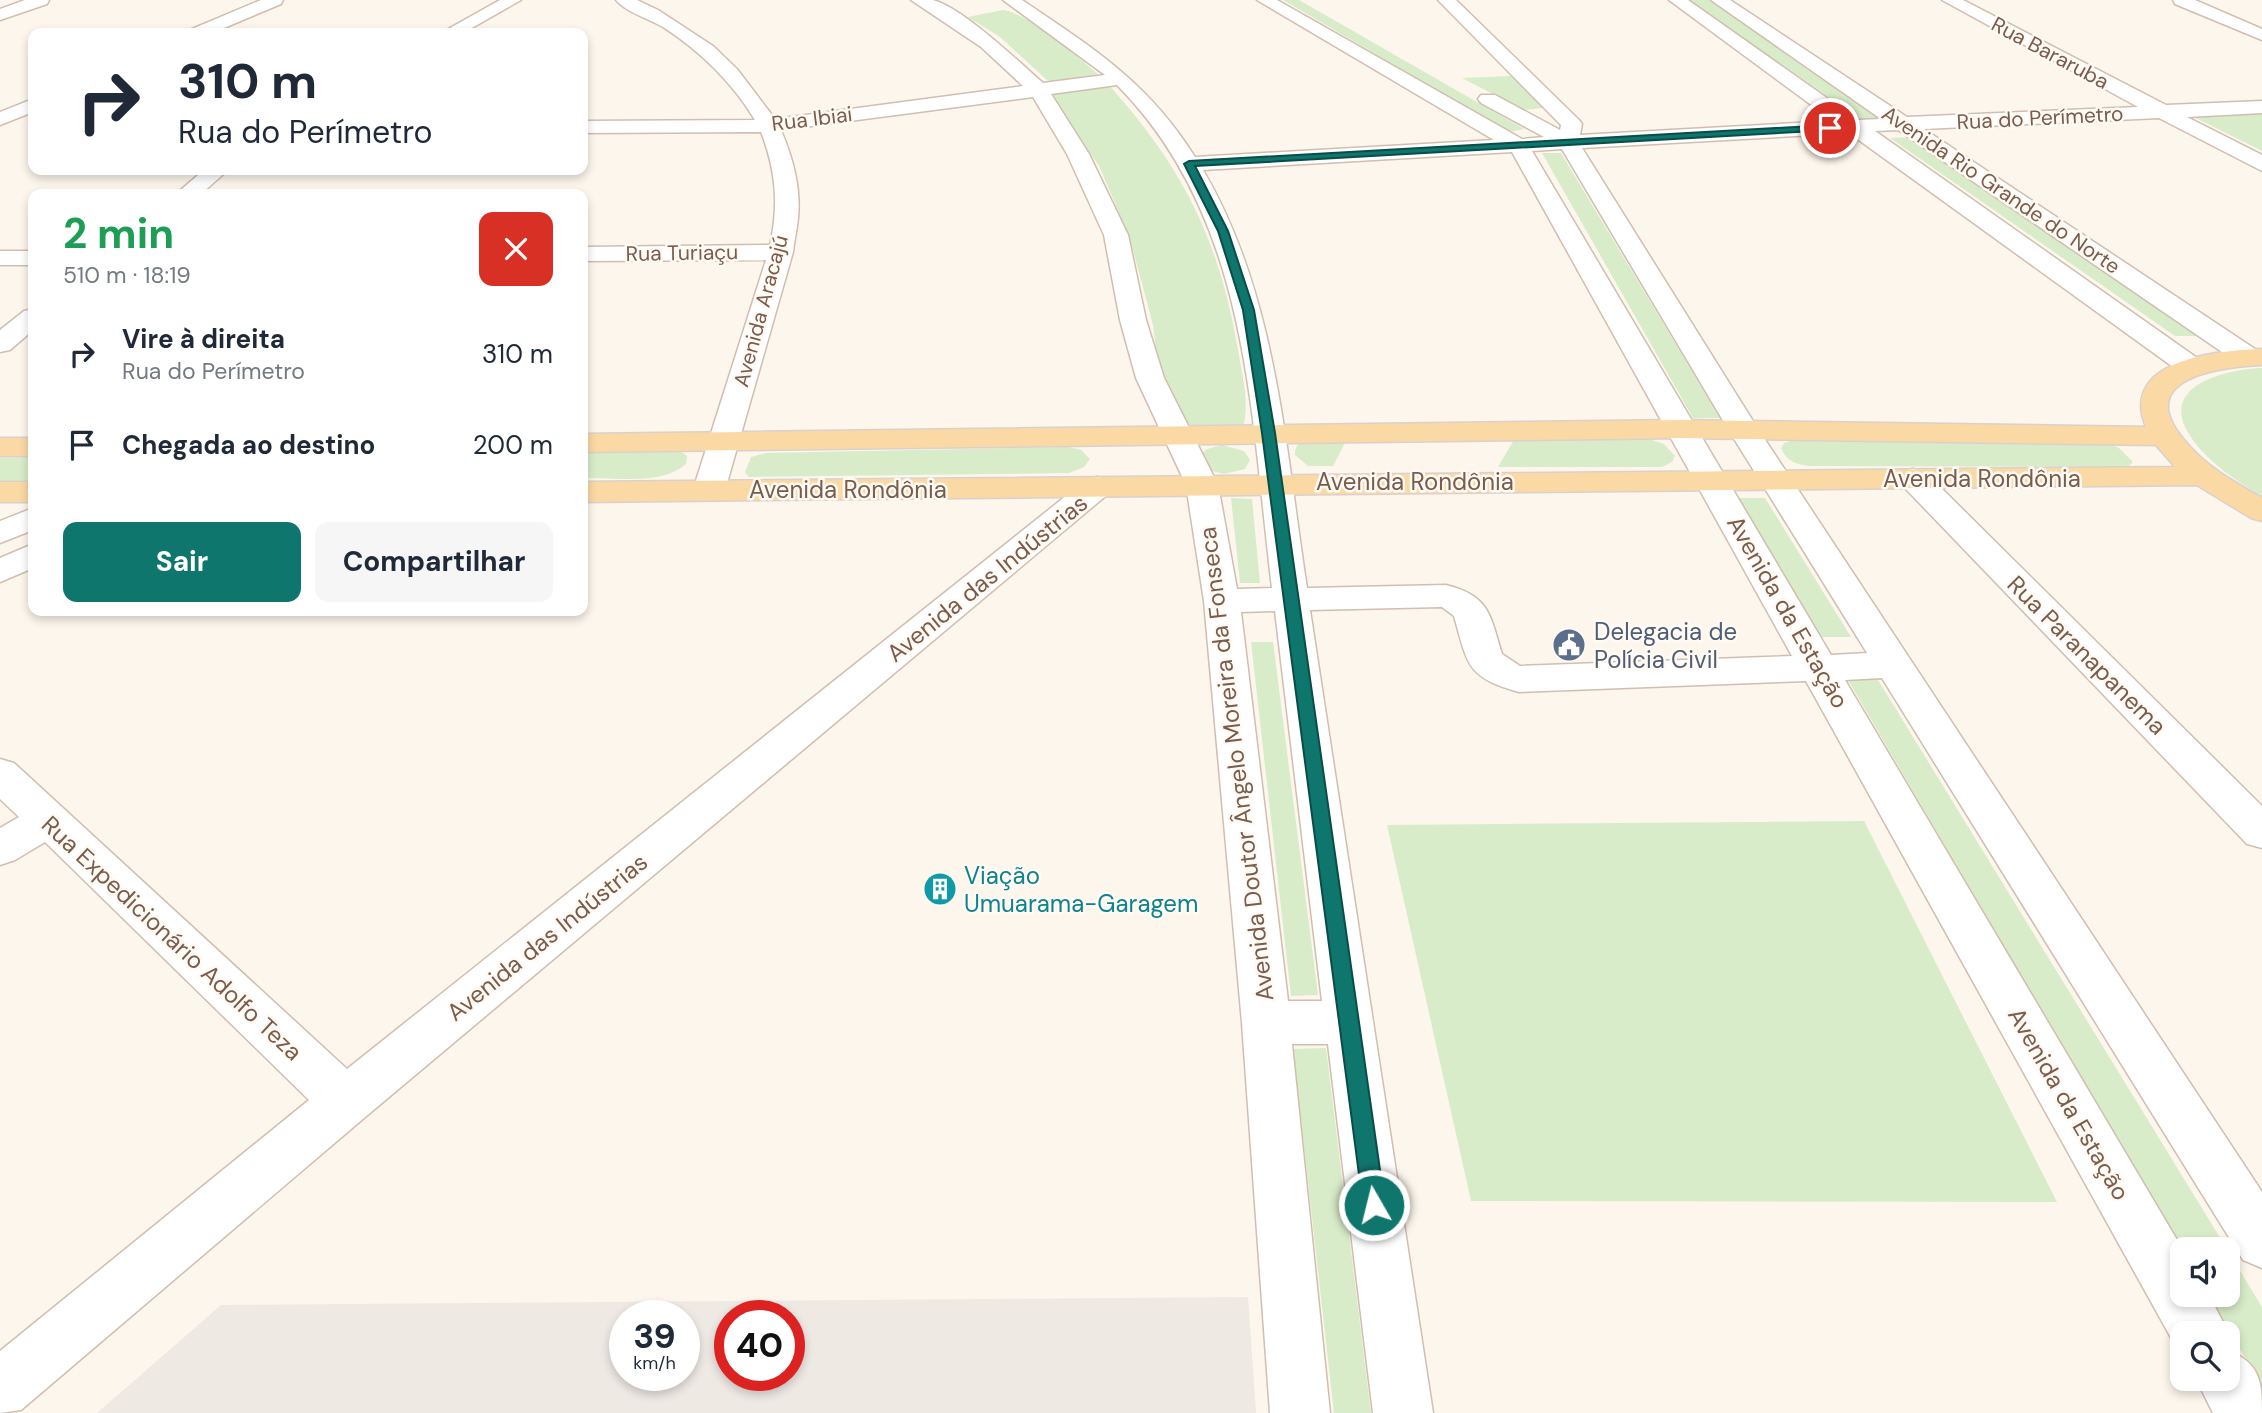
<!DOCTYPE html>
<html lang="pt">
<meta charset="utf-8">
<style>
:root{--surface:#fff;--page:#f6f6f7;--text:#1f2937;--muted:#747a83;--accent:#0f766e}
body{margin:0;font-family:"DM Sans",sans-serif;background:var(--page);color:var(--text);height:100vh;display:flex;flex-direction:column;font-size:26px;white-space:nowrap}
*{box-sizing:border-box;margin:0}
p{font-size:23px;color:var(--muted)}
.icon{flex:none;width:38px;height:38px;fill:none;stroke:currentColor;stroke-width:2;stroke-linecap:round;stroke-linejoin:round}
.map{position:relative;flex:1;overflow:hidden}
.sheet{position:absolute;left:28px;top:189px;width:560px;height:427px;display:flex;flex-direction:column;background:var(--surface);border-radius:14px;box-shadow:0 4px 10px #0003}
.sheet>*{flex:none}
.top-card{position:absolute;left:28px;top:28px;width:560px;height:147px;border-radius:14px;box-shadow:0 4px 10px #0003;background:#fff;color:var(--text);overflow:hidden}
.buttons{position:absolute;left:2170px;top:1237px;display:grid;gap:14px}
.buttons a{display:grid;place-items:center;width:70px;height:70px;border-radius:14px;background:var(--surface);box-shadow:0 4px 10px #0003;font-size:35px}
.speed{position:absolute;left:609px;top:1300px;display:flex;gap:14px;font-size:35px;font-weight:700;text-align:center}
.speed>*{display:grid;place-content:center;width:91px;height:91px;border-radius:50%;background:var(--surface);box-shadow:0 4px 10px #0003;line-height:1}
.speed small{font-size:18px;font-weight:400}
.speed .limit{border:10px solid #d22;background:#fff;color:#111}
.pin{position:absolute;display:grid;place-items:center;width:60px;height:60px;color:#fff;margin:-30px;border:4px solid #fff;border-radius:50%;box-shadow:0 2px 7px #0007}
.me{position:absolute;width:77px;margin:-38px;rotate:352deg;stroke-linejoin:round;filter:drop-shadow(0 0 5px #0008)}
.turn{display:flex;align-items:center;gap:24px;height:147px;padding:0 35px;font-size:32px}
.turn .icon{width:91px;height:91px;stroke-width:2.5}
.turn b{display:block;font-size:49px;line-height:60px}
.round{display:grid;place-items:center;flex:none;width:74px;height:74px;border-radius:14px;background:var(--page)}
.headline{display:flex;align-items:center;justify-content:space-between;height:119px;padding:0 35px}
h1{font-size:42px;font-weight:700;line-height:52px;color:#1e9e55}
.cta{display:flex;gap:14px;margin-top:auto;padding:14px 35px}
.cta a{flex:1;height:80px;border-radius:14px;background:var(--accent);color:#fff;font-size:28px;font-weight:700;line-height:80px;text-align:center}
.cta a+a{background:var(--page);color:var(--text)}
ul{padding:0;list-style:none}
li{display:flex;align-items:center;gap:21px;height:91px;padding:0 35px}
li div{flex:1}
li b{display:block;font-size:26px}
li em{font-style:normal}
.map>svg:first-child{display:block}
.industrial{fill:#efe9e4;fill-rule:evenodd}
.green{fill:#d8ecc9}
.lines{fill:none;stroke-linecap:round;stroke-linejoin:round}
.minor-casing{stroke:#d1beb0;stroke-width:3}
.major-casing{stroke:#dad1cd;stroke-width:3}
.minor{fill:#fff;fill-rule:evenodd}
.major{fill:#fbd9a5;fill-rule:evenodd}
.route{fill:#0f766e;stroke:#0a4d48;stroke-width:2}
.labels{text-anchor:middle;dominant-baseline:central;stroke-width:5;stroke-linejoin:round;paint-order:stroke}
.far-street-label{font-size:21px;fill:#7a5c4d;stroke:#fffaf3}
.street-label{font-size:24px;fill:#7a5c4d;stroke:#fffaf3}
.service-label{font-size:24px;fill:#4e5e75;stroke:#fffaf3;text-anchor:start}
.culture-label{font-size:24px;fill:#0d838f;stroke:#fffaf3;text-anchor:start}
</style>
<div class="map">
<svg width="2262" height="1413" viewBox="0 0 2262 1413">
<rect width="100%" height="100%" fill="#fdf6ec"/>
<!-- industrial -->
<path class="industrial" d="M1248,1297L1256,1413H97L221,1305ZM625,1316H684V1376H625ZM730,1316H789V1376H730Z"/>
<!-- green -->
<path class="green" d="M1283,0H1299L1524,129L1509,132Z
M1688,0H1709L1884,119L1862,120Z
M1003,10C1026,12 1079,58 1098,74L1053,82L1047,80L1000,37L968,17Z
M1511,76L1542,103V108L1524,110L1462,78Z
M1109,85C1183,168 1219,239 1238,350C1242,375 1249,399 1244,424L1186,428L1157,358L1153,325L1133,250L1115,203L1099,166L1048,93Z
M2262,112V151L2190,115Z
M1913,137L2202,336H2175L1890,138Z
M1542,153H1561L1720,418H1693Z
M2262,368V496C2234,480 2200,457 2185,427C2165,382 2232,369 2262,368Z
M1515,438L1652,440L1664,444L1675,456L1672,462L1662,467H1498Z
M1318,439H1347L1333,466H1308L1295,455V450L1298,444Z
M1794,440L2107,443L2119,448L2133,462L2128,467L1810,466C1797,465 1786,461 1781,448L1784,443Z
M1222,445L1244,451L1250,460L1245,469L1224,474L1208,470L1199,457L1207,449Z
M1069,447L1081,450L1090,459L1084,467L1069,473L749,477L745,472L751,457L766,453Z
M679,450L687,456L686,464C661,486 614,477 583,478V451Z
M33,457V483H0V458Z
M1231,498L1252,499L1260,583H1240Z
M1735,498H1765L1851,637H1816Z
M1251,642H1273L1318,995L1291,996Z
M1845,675H1875L2227,1249L2182,1251Z
M1864,821L2057,1202L1471,1201L1387,825Z
M1326,1048L1371,1413H1334L1293,1049Z
M2228,1251L2262,1307V1387L2208,1295H2228Z"/>
<g class="lines">
<defs>
<path id="minor" d="M25,0H49L47,4L0,20V9Z
M261,0H283L281,4L212,33H189L192,29Z
M500,0H521L463,33H441Z
M616,0H637L658,10L713,46L737,69L775,119L1023,86L981,47L911,0C917,0 926,0 933,0C963,8 1019,62 1043,83L1105,75L1003,0H1022C1093,48 1148,82 1195,157L1494,140L1257,0H1277L1522,139L1544,137L1481,103L1478,99L1481,95H1495L1560,130L1561,125L1438,0H1456L1579,120L1582,124L1580,135L1833,121L1669,0H1688L1858,120L1881,119L1711,0H1730L1907,117L2138,107L1942,0H1963L2166,105L2262,101V113L2187,117L2262,155V171L2159,118L1924,129L2258,351L2262,357L2258,363L2248,365L2238,363L1898,130L1875,131L2200,360L2204,366L2200,372L2190,374L2180,372L1849,133L1582,148L1758,429L2262,1192V1268L2243,1260L1882,678L1845,680L2183,1250L2182,1295H2209L2229,1334L2228,1337V1334H2182V1356L2180,1354L1806,681L1519,692C1466,677 1468,665 1454,616L1442,607L1310,610L1433,1413H1373L1328,1044H1292L1330,1413H1270L1242,1023L1204,601L1186,485L1136,378L1120,320L1104,235L1067,154L1033,97L781,130C793,159 801,187 798,218C797,230 794,241 793,252L725,490L720,497L709,500L698,497L693,490L766,260L583,261V247L770,245C779,205 776,170 761,132L583,133V121L755,120C732,82 700,51 663,27C649,19 626,12 616,0ZM1117,85C1250,219 1250,412 1272,588L1237,589L1218,485L1164,378L1146,320L1128,235L1089,154L1051,94ZM1562,149L1728,429L1867,653L1831,655L1532,151ZM1512,152L1792,656L1520,666L1502,654C1490,615 1490,596 1446,585L1307,588C1285,447 1277,295 1203,170ZM1275,611L1322,1001H1288L1241,612Z
M2173,0H2195L2262,29V40L2175,4Z
M33,99V112L0,125V112Z
M204,170H228L201,194H176Z
M0,251H33V265H0Z
M33,309V330L10,350L0,352V330L24,311Z
M1913,469L1924,471L2262,806V848L2247,844L1902,485L1897,478L1902,471Z
M1097,477L1108,480L1113,487L1108,494L364,1118L21,1410L0,1413V1351L309,1100L45,842L15,860L0,865V828L19,817L0,799V759L14,763L347,1069L1086,480Z
M33,508V530L0,543V521Z
M33,544V568L0,582V558Z
M2228,1350C2260,1364 2262,1380 2262,1413H2213L2196,1379H2228Z"/>
<path id="major" d="M2262,349V365C2219,367 2131,378 2185,441C2205,466 2234,482 2262,498V521L2251,518L2197,485L583,502V482L2175,467L2156,445L1682,438L583,452V434L1682,420L2146,427C2118,360 2219,350 2262,349Z
M0,438H33V456H0Z
M0,482H33V502H0Z"/>
</defs>
<!-- minor casing -->
<use href="#minor" class="minor-casing"/>
<!-- major casing -->
<use href="#major" class="major-casing"/>
<!-- minor -->
<use href="#minor" class="minor"/>
<!-- major -->
<use href="#major" class="major"/>
</g>
<!-- route -->
<path class="route" d="M1830,125L1833,130L1195,166L1228,231L1254,310L1275,433L1385,1205L1382,1212L1374,1216L1366,1212L1363,1205L1262,433L1243,310L1218,231L1184,164L1189,161Z"/>
<!-- icons -->
<defs>
<symbol id="civic-disc" viewBox="-11 -11 22 22"><circle r="9.5" fill="#5c6f8a" stroke="#fffaf3"/><path d="M-.6-6.5H3V-4.5H.6V-3L4-1V1h2V6H-6V1h2V-1L-.6-3ZM-1.2 2.5V6h2.4V2.5Z" fill="#fff"/></symbol>
<symbol id="building-disc" viewBox="-11 -11 22 22"><circle r="9.5" fill="#0f9aa8" stroke="#fffaf3"/><path d="M-4-6H4V6H1V3H-1V6H-4ZM-2.5-4.3h1.7v1.8h-1.7ZM.8-4.3h1.7v1.8H.8ZM-2.5-1h1.7V.8h-1.7ZM.8-1h1.7V.8H.8Z" fill="#fff"/></symbol>
</defs>
<g fill-rule="evenodd">
<use href="#civic-disc" x="1550" y="626" width="38" height="38"/>
<use href="#building-disc" x="921" y="870" width="38" height="38"/>
</g>
<g class="labels">
<!-- far-street labels -->
<g class="far-street-label">
<text transform="translate(2050 53) rotate(28)">Rua Bararuba</text>
<text transform="translate(2040 118) rotate(-3)">Rua do Perímetro</text>
<text transform="translate(812 119) rotate(-7)">Rua Ibiai</text>
<text transform="translate(2001 190) rotate(34)">Avenida Rio Grande do Norte</text>
<text transform="translate(682 253) rotate(-1)">Rua Turiaçu</text>
<text transform="translate(761 311) rotate(-75)">Avenida Aracajú</text>
</g>
<!-- street labels -->
<g class="street-label">
<text x="1982" y="478">Avenida Rondônia</text>
<text x="1415" y="481">Avenida Rondônia</text>
<text x="848" y="489">Avenida Rondônia</text>
<text transform="translate(987 578) rotate(-39)">Avenida das Indústrias</text>
<text transform="translate(1788 612) rotate(60)">Avenida da Estação</text>
<text transform="translate(2087 655) rotate(45)">Rua Paranapanema</text>
<text transform="translate(1236 764) rotate(-97)">Avenida Doutor Ângelo Moreira da Fonseca</text>
<text transform="translate(547 937) rotate(-39)">Avenida das Indústrias</text>
<text transform="translate(172 938) rotate(43)">Rua Expedicionário Adolfo Teza</text>
<text transform="translate(2069 1104) rotate(60)">Avenida da Estação</text>
</g>
<!-- service labels -->
<g class="service-label">
<text x="1594" y="631">Delegacia de<tspan x="1594" dy="28">Polícia Civil</tspan></text>
</g>
<!-- culture labels -->
<g class="culture-label">
<text x="964" y="875">Viação<tspan x="964" dy="28">Umuarama-Garagem</tspan></text>
</g>
</g>
</svg>
<div class="buttons">
<a><svg class="icon" aria-label="sound" viewBox="0 0 24 24"><path d="M4 9h4l5-4v14l-5-4H4zM17 9q2 3 0 6"/></svg></a>
<a><svg class="icon" aria-label="search" viewBox="0 0 24 24"><circle cx="10" cy="10" r="6"/><path d="M15 15l6 6"/></svg></a>
</div>
<div class="speed"><div>39<small>km/h</small></div><div class="limit">40</div></div>
<div class="pin" style="left:1830px;top:128px;background:#d93025"><svg class="icon" aria-label="arrive" viewBox="0 0 24 24"><path d="M6 21V4h12l-3 4 3 4H6"/></svg></div>
<svg class="me" style="left:1374px;top:1205px" viewBox="-20 -20 40 40"><circle r="17" fill="#0f766e" stroke="#fff" stroke-width="3"/><path d="M0-11L8 9 0 5-8 9z" fill="#fff"/></svg>
<div class="top-card">
<div class="turn"><svg class="icon" aria-label="right" viewBox="0 0 24 24"><path d="M7 20v-9h11M14 6l5 5-5 5"/></svg><div><b>310 m</b>Rua do Perímetro</div></div>
</div>
<section class="sheet">
<div class="headline"><div><h1>2 min</h1><p>510 m · 18:19</p></div><a class="round" style="background:#d93025;color:#fff"><svg class="icon" aria-label="close" viewBox="0 0 24 24"><path d="M6 6l12 12M18 6L6 18"/></svg></a></div>
<ul>
<li><svg class="icon" aria-label="right" viewBox="0 0 24 24"><path d="M7 20v-9h11M14 6l5 5-5 5"/></svg><div><b>Vire à direita</b><p>Rua do Perímetro</p></div><em>310 m</em></li>
<li><svg class="icon" aria-label="arrive" viewBox="0 0 24 24"><path d="M6 21V4h12l-3 4 3 4H6"/></svg><div><b>Chegada ao destino</b></div><em>200 m</em></li>
</ul>
<div class="cta"><a>Sair</a><a>Compartilhar</a></div>
</section>
</div>
